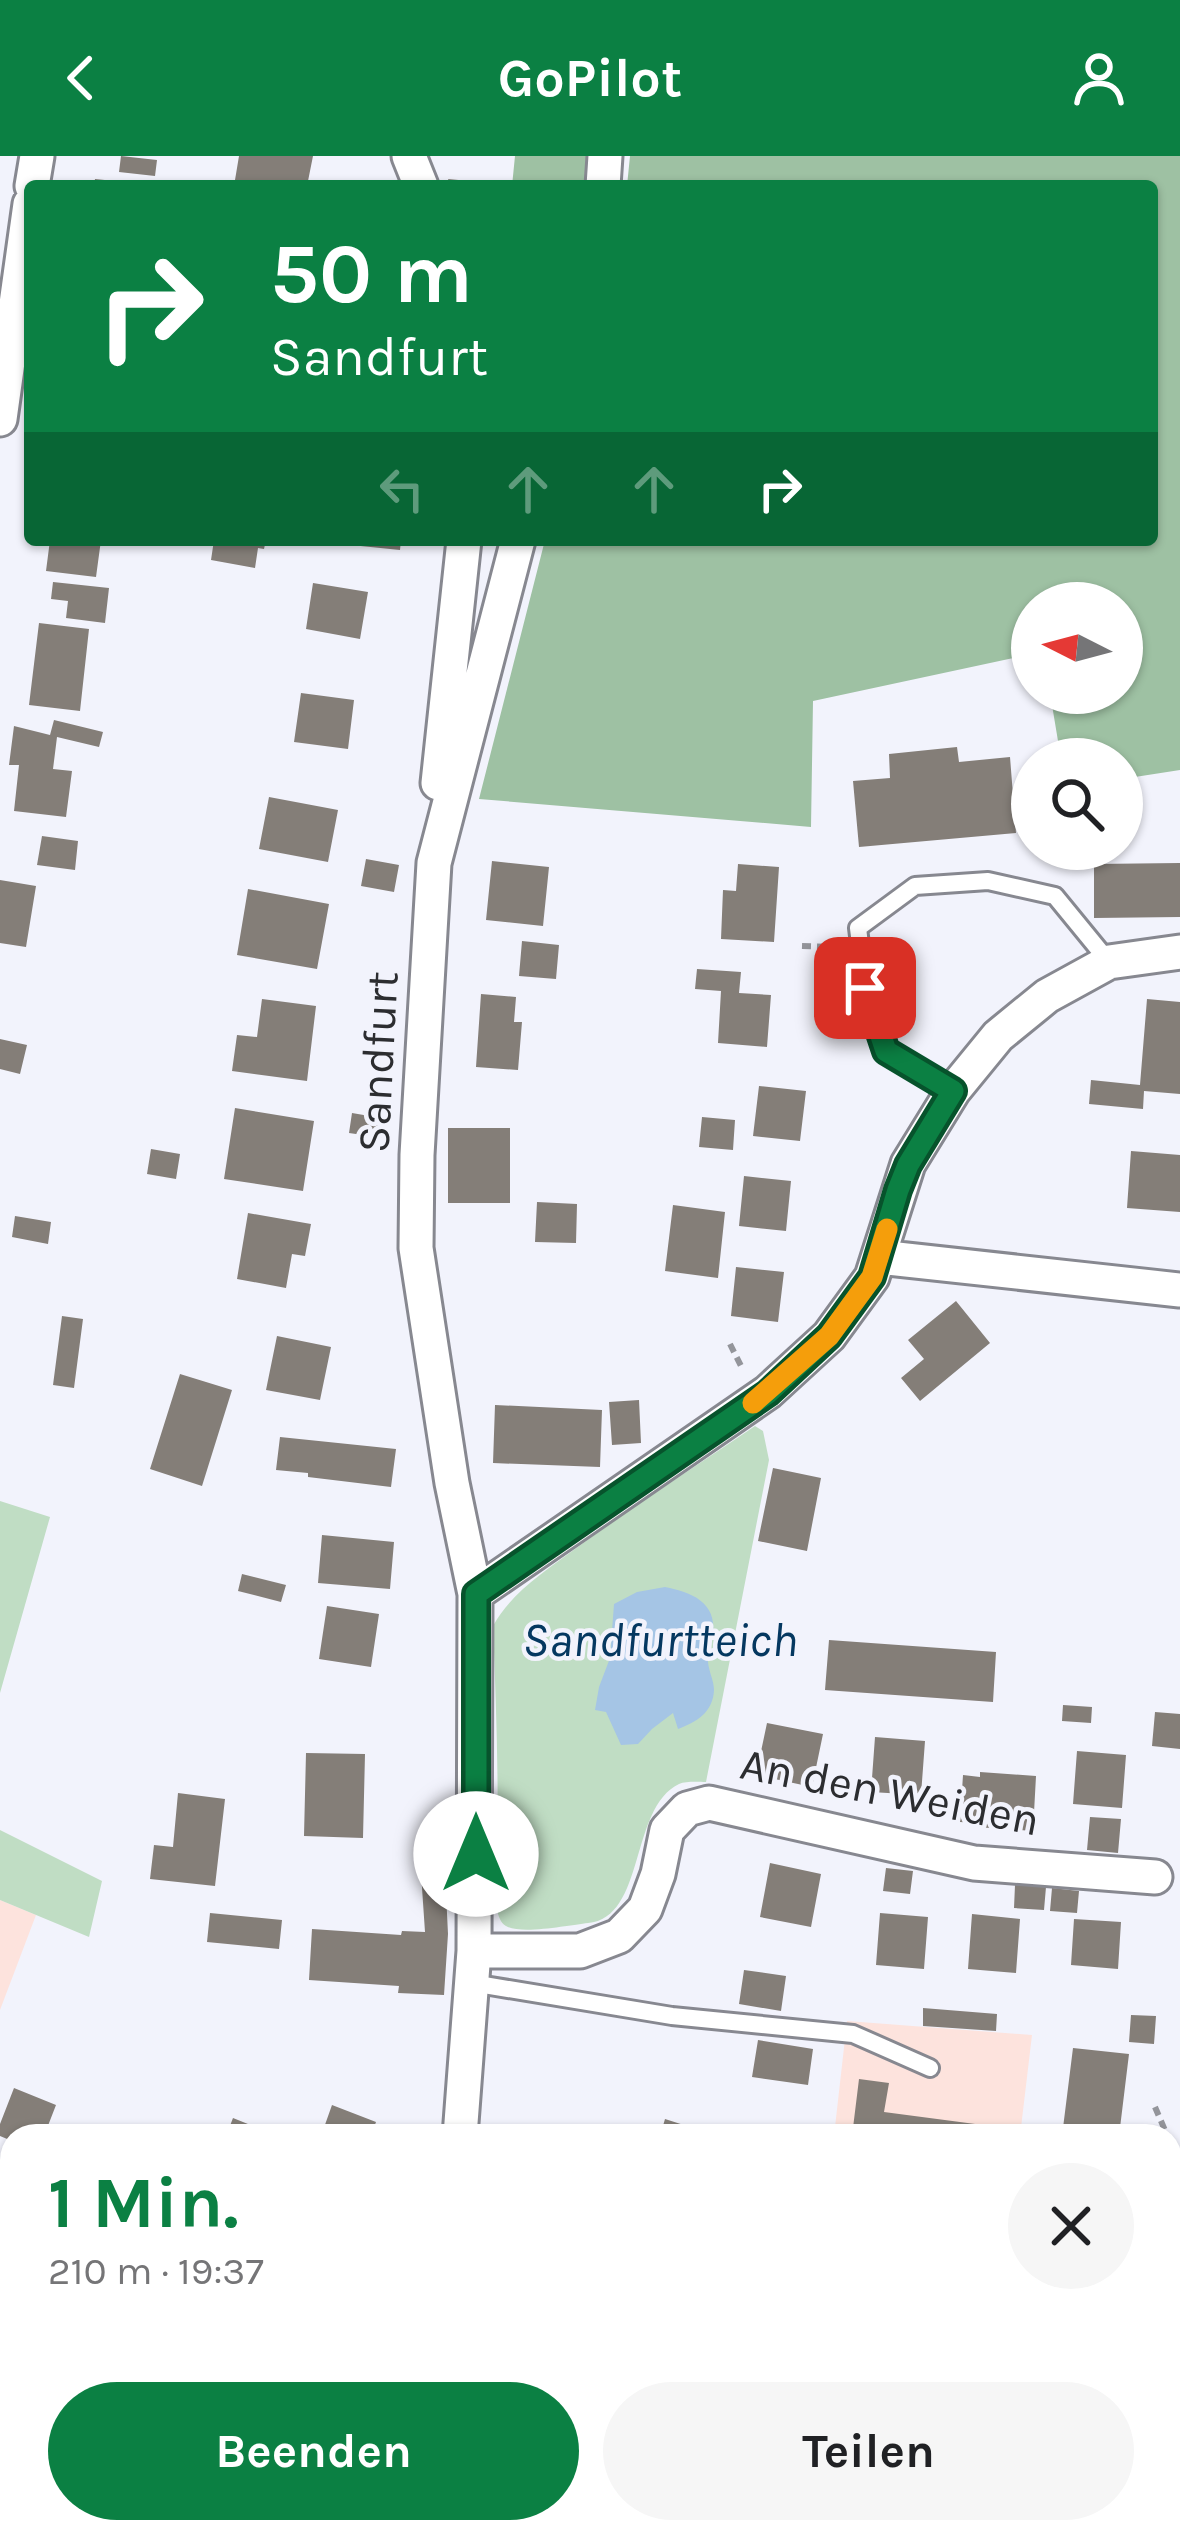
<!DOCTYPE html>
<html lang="de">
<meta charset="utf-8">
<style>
:root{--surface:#fff;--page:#f6f6f6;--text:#202124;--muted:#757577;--accent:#0b8043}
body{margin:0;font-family:Karla,sans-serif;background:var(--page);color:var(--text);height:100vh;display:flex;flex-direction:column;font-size:45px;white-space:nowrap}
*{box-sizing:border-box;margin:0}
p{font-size:39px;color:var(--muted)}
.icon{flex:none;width:66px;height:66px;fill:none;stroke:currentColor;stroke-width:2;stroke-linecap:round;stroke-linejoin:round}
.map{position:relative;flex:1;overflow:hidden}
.sheet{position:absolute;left:0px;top:1968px;width:1182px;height:420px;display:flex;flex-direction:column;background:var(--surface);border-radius:36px 36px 0 0;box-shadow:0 3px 9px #0004}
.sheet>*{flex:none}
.banner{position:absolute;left:24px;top:24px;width:1134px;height:366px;border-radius:12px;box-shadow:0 3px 9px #0004;background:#0b8043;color:#fff;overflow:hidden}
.needle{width:78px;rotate:276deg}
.controls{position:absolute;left:1011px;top:426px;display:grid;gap:24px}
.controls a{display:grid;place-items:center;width:132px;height:132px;border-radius:50%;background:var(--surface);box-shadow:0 3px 9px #0004;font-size:60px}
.pin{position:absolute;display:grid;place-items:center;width:102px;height:102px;color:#fff;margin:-51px;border-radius:24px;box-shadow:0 6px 18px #0006}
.me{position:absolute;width:132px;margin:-66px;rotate:0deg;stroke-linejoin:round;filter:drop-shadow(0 0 9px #0008)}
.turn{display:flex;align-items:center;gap:42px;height:252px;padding:0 48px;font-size:54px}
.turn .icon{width:156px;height:156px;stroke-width:2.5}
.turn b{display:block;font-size:84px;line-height:102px}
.lanes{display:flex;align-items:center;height:114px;padding:0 48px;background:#0003;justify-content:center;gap:60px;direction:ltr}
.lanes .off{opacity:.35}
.round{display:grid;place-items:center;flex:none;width:126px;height:126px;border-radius:63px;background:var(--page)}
.head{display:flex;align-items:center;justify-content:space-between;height:204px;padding:0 48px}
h1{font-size:72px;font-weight:700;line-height:90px;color:var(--accent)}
.primary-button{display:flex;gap:24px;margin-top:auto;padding:24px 48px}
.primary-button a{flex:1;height:138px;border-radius:72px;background:var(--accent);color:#fff;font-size:48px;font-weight:700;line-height:138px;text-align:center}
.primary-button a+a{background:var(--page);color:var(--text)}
header{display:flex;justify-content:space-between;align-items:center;height:156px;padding:0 48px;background:var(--accent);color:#fff;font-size:54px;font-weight:700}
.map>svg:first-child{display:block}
.commercial{fill:#fde3dd}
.green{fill:#c0ddc4}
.forest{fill:#9ec1a3}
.water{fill:#a5c5e5}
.building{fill:#847e78}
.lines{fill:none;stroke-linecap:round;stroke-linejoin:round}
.lane-casing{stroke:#878890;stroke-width:22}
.street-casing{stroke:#878890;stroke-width:39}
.primary-casing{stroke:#af9283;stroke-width:60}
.path{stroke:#94959b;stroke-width:6;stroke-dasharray:9 6;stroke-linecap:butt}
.lane{stroke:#fff;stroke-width:16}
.street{stroke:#fff;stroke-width:33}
.primary{stroke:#fadfcf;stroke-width:54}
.route-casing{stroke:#07532c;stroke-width:30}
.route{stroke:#0b8043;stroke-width:21}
.slow{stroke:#f59e0b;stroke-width:21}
.labels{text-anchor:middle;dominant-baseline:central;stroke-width:9;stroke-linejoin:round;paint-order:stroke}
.street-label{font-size:45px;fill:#2c2d30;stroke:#f2f3fc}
.water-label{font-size:48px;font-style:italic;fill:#053860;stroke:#f2f3fc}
</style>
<header><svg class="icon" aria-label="back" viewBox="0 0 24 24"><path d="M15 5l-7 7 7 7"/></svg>GoPilot<svg class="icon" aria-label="person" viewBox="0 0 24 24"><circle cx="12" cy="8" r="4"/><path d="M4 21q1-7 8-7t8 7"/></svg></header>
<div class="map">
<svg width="1180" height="2388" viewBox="0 0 1180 2388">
<rect width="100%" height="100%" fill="#f2f3fc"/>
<!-- commercial -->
<path class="commercial" d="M0,1744L36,1759L0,1854Z
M847,1865L1032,1879L1020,1980H834Z"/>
<!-- green -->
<path class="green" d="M755,1270L763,1275L769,1304L706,1626C698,1626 686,1625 679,1628C629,1652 646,1762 588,1767C570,1769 521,1779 506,1770C491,1762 496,1716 497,1700C499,1623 496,1547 493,1470C512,1436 544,1416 575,1393C633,1350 695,1311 755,1270Z
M0,1345L50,1361L0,1537Z
M0,1674L102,1725L89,1781L0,1744Z
M446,2376H513L514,2388H446Z"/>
<!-- forest -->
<path class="forest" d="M515,0H587L585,30H512Z
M630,0H1180V614L1122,623V603H1061L1050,537H1122V447H1032V498L813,545L811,671L479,643L545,384H1152V30H627Z"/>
<!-- water -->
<path class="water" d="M665,1431C691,1436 717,1446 713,1478C712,1487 708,1497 708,1506C709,1516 714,1525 714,1534C713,1557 696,1566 678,1573L673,1557L652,1573L638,1588L621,1589L606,1556L595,1554L599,1531L610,1502L614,1448L637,1436Z"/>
<!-- building -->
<path class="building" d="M121,0L157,4L155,20L119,16Z
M239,0H313L307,30H234Z
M95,23L134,27V30H94Z
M448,23L490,27V30H451Z
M50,384H101L96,421L46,415Z
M214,384H266L264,393L258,392L255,412L211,404Z
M331,384H401L400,394L331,387Z
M53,426L109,432L105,467L66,462L68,445L51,443Z
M313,427L368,436L360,483L306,473Z
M39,467L89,473L80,555L29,549Z
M301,537L354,544L348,593L294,586Z
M54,564L103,576L99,591L57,581L53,613L72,615L66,661L14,655L19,609H9L14,570L50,579Z
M957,591L959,606L1010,601L1016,677L859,691L853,625L890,622L889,598Z
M269,641L338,654L328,706L259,693Z
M42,680L78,685L75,714L37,709Z
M366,703L399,709L394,736L361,730Z
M492,705L549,711L543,770L486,764Z
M1180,707V761L1094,762V708Z
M738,708L779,711L774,786L721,783L723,734L736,735Z
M0,724L36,730L26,791L0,787Z
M248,733L329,748L317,813L237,799Z
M522,785L559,789L556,823L519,820Z
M697,813L741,816L739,837L771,839L767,891L718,887L721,835L695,833Z
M481,838L516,841L514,866H522L518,914L476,911Z
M262,843L316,850L307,925L232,915L237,879L257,881Z
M1147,843L1180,846V938L1144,935L1143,953L1089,948L1091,924L1140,929Z
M0,883L27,889L20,918L0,913Z
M759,930L806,935L800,985L753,980Z
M235,952L314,965L303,1035L224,1023Z
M352,957L387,963L384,982L349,977Z
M702,961L735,964L733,994L699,991Z
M448,972H510V1047H448Z
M151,993L180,998L176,1023L147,1018Z
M1131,995L1180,999V1056L1127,1052Z
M744,1020L791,1025L786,1075L739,1070Z
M537,1046L577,1048L576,1087L535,1086Z
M673,1049L725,1056L718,1122L665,1115Z
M248,1057L311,1068L305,1100L292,1098L286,1132L237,1123Z
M15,1060L51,1066L48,1088L12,1081Z
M736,1111L784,1116L778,1166L731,1160Z
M956,1145L990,1187L920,1245L901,1222L924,1203L908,1184Z
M62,1160L83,1163L74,1232L53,1229Z
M277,1180L331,1191L320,1244L266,1234Z
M180,1218L232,1234L202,1330L150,1313Z
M639,1244L641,1287L612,1289L609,1246Z
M495,1249L602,1254L600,1311L493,1307Z
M280,1281L396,1293L391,1331L308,1321V1317L276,1314Z
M773,1312L821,1322L807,1395L758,1385Z
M322,1379L394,1386L390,1433L318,1427Z
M242,1418L286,1429L281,1446L238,1435Z
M327,1450L379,1458L371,1511L319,1503Z
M829,1484L996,1496L993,1546L825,1534Z
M1063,1549L1092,1551L1091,1567L1062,1565Z
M1155,1556L1180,1558V1593L1152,1590Z
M767,1567L823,1578L812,1631L756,1619Z
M875,1581L925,1585L921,1639L871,1636Z
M1077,1595L1126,1599L1122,1652L1073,1648Z
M306,1597L365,1598L363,1682L304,1680Z
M980,1616L1036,1620L1033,1675L976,1671V1667L960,1666L963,1619L980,1621Z
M178,1637L225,1643L215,1730L150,1723L154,1689L173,1691Z
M1090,1661L1121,1663L1118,1697L1087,1694Z
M770,1707L821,1718L811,1771L760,1761Z
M886,1712L913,1715L910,1738L883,1735Z
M445,1716L448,1778L444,1839L398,1837L399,1830L309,1824L312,1773L401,1779L402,1775L425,1776L421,1717Z
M1015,1729L1046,1731L1044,1754L1014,1752Z
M1052,1732L1079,1735L1077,1757L1050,1755Z
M210,1757L282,1764L279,1793L207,1786Z
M880,1757L928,1761L924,1813L876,1809Z
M972,1758L1020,1763L1016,1817L968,1813Z
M1074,1763L1121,1766L1118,1813L1071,1809Z
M744,1814L786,1820L781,1855L739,1848Z
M923,1852L997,1858L996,1875L923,1870Z
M1131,1859L1156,1860L1154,1888L1129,1886Z
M758,1884L813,1893L808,1929L752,1921Z
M1073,1892L1129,1898L1119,1980H1062Z
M859,1923L889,1927L884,1956L1013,1973L1012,1980H852Z
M14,1932L56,1949L44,1980H12V1985L0,1980V1968Z
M332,1949L376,1966L371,1980H321Z
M233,1962L278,1980H226Z
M665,1963L715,1979V1980H660Z
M1170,2046L1180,2050V2067L1176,2080L1170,2078Z
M615,2376H636L666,2388H610Z
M1024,2376L1051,2388H1019Z"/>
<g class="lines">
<defs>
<path id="lane" d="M953,935L886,894L866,837L858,772L915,730L988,725L1055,740L1109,806
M472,1827L672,1860L853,1878L930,1912
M328,2376L359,2388
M206,2388L232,2376"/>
<path id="street" d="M409,0L421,30
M32,30L37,0
M603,30L605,0
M0,263L30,48
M438,627L464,384
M879,1101L1180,1134
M475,1438L768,1236L829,1180L872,1121L908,1008L953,935L998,880L1047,840L1109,806L1180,796
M474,1795H580L619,1780L645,1753L658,1718L667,1674L687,1653L709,1647L974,1707L1155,1721
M460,1980L474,1795L475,1438L452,1327L416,1092L417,999L434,707L518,384
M416,2388L419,2376"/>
<path id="primary" d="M1170,2339L1180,2315
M1147,2388L1154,2376"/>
</defs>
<!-- lane casing -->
<use href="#lane" class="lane-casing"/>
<!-- street casing -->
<use href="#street" class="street-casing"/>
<!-- primary casing -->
<use href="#primary" class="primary-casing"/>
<!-- path -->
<path class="path" d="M802,790L833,791
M730,1188L743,1214
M1155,1951L1167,1979"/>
<!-- lane -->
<use href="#lane" class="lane"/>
<!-- street -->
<use href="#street" class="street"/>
<!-- primary -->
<use href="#primary" class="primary"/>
</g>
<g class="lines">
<defs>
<path id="route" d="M476,1698V1438L768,1237L829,1180L872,1121L898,1034L908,1009L953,935L886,895L865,832"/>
</defs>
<!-- route casing -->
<use href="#route" class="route-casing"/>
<!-- route -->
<use href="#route" class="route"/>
<!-- slow -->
<path class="slow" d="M753,1247L829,1180L872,1121L887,1073"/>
</g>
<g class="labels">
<!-- street labels -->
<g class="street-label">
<text transform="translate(378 906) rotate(-87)">Sandfurt</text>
<text transform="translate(890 1636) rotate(11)">An den Weiden</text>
</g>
<!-- water labels -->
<g class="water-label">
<text x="660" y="1484">Sandfurtteich</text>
</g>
</g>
</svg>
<div class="controls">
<a><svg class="needle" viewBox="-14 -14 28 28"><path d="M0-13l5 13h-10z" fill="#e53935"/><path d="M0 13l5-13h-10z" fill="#757577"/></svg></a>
<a><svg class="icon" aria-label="search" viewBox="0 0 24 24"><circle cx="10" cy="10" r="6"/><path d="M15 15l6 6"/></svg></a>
</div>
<div class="pin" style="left:865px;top:832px;background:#d93025"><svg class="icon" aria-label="arrive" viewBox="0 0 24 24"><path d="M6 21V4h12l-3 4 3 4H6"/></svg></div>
<svg class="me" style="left:476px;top:1698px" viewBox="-20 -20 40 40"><circle r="19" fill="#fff"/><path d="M0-13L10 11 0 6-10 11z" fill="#0b8043"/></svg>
<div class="banner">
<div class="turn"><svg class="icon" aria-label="right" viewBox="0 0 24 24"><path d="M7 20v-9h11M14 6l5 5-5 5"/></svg><div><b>50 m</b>Sandfurt</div></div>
<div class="lanes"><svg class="icon off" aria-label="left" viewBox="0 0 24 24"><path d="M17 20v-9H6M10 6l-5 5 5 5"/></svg><svg class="icon off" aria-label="ahead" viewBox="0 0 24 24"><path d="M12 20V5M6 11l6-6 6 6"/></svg><svg class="icon off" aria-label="ahead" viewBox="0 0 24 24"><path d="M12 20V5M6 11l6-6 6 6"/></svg><svg class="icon" aria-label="right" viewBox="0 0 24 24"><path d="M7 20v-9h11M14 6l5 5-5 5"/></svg></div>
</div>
<section class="sheet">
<div class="head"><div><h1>1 Min.</h1><p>210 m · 19:37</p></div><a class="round"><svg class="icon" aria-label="close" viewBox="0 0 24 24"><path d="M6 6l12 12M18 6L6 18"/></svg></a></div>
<div class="primary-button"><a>Beenden</a><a>Teilen</a></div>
</section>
</div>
